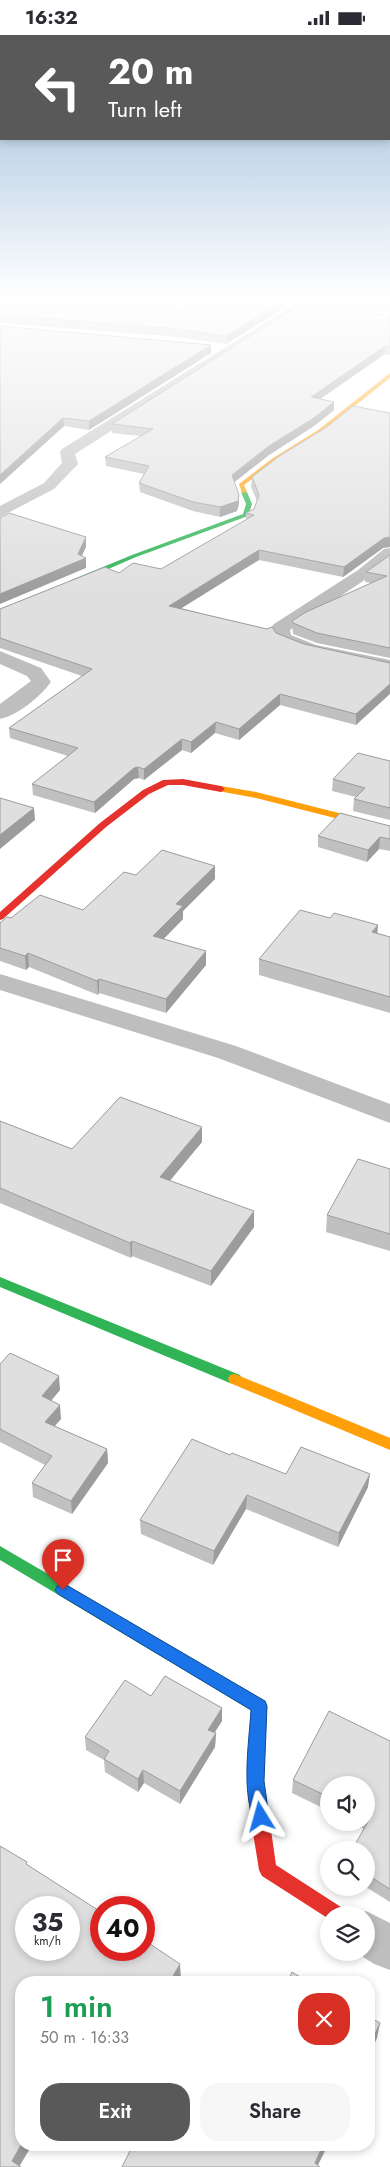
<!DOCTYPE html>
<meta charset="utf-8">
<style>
:root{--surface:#fff;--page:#f7f7f7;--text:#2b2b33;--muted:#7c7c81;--accent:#595959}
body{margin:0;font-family:Jost,sans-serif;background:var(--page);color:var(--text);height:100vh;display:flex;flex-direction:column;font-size:19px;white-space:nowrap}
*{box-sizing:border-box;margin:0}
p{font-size:16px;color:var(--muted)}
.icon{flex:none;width:28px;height:28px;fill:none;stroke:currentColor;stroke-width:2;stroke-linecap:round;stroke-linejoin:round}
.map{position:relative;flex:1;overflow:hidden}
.sheet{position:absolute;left:15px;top:1941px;width:360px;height:175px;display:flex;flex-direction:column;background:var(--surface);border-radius:20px;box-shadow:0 2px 8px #0003}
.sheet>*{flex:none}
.hud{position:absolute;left:0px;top:0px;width:390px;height:105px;box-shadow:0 2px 8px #0003;background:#595959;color:#fff;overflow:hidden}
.buttons{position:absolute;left:320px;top:1741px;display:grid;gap:10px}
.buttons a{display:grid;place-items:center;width:55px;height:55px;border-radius:50%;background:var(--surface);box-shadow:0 2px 8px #0003;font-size:25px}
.speed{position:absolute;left:15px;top:1861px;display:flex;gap:10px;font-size:25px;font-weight:700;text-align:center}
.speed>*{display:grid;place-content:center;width:65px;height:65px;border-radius:50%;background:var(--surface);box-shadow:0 2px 8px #0003;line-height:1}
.speed small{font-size:12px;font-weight:400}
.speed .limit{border:8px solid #d22;background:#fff;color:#111}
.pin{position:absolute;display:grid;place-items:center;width:42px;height:42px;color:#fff;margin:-51px -21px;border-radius:50% 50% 50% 0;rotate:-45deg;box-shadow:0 0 5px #0007}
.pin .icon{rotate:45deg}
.me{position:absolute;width:55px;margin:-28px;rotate:352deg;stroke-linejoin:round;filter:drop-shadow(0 0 4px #0008)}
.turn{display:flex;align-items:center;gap:18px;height:105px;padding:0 25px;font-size:22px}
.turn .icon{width:65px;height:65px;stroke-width:2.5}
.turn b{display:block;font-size:35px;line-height:42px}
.round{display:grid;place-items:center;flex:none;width:52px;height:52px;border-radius:20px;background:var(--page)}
.headline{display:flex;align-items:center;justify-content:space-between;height:85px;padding:0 25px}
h1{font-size:30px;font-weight:600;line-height:38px;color:#1e9e55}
.primary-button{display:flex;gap:10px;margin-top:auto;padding:10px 25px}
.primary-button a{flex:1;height:58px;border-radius:20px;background:var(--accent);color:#fff;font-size:20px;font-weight:600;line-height:58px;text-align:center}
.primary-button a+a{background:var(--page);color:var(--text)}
.status{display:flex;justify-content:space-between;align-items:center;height:35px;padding:0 25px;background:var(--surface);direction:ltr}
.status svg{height:14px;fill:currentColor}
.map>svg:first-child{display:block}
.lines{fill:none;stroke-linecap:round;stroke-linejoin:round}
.street{fill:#bebebe;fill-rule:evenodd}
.fast{fill:#30b455;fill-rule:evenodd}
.slow{fill:#ff9f0a;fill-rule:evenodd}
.jam{fill:#e5322d;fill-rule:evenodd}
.wall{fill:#c0c0c0}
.shaded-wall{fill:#9c9c9c}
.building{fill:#dfdfdf;stroke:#9c9c9c;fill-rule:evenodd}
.route{fill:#1a73e8;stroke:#114b97}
</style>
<div class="status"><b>16:32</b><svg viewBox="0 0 49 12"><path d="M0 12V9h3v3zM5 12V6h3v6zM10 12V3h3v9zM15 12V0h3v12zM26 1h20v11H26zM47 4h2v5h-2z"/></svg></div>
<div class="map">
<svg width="390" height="2132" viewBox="0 0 390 2132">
<rect width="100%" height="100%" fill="#fff"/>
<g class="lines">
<!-- street -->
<path class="street" d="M329,260H343L322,275H314L312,272Z
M300,266L304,267L306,270L304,273L75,419L78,429L54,454L0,482V471L44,448L62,428L60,417L62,414Z
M390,513V527L384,532L290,595L291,600L316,610L390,625V637L304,618L276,607L271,593L274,589L358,535L384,514Z
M0,616L41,633L51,647C40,662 18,680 0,684V669L31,646L27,641L0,629Z
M0,939L236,1011L390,1069V1088L218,1023L0,955Z
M366,1876L390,1888V1935L374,1929L357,1918H366V1880H357Z"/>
<!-- fast -->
<path class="fast" d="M244,455L247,457L252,469L248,481L136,522L76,548L69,546L132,520L243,479L246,469L241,457Z
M0,1242L240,1340L242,1344L240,1348L235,1349L230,1348L0,1252Z
M0,1511L265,1666L267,1671L265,1717L263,1722L257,1725L251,1722L249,1717L251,1675L0,1525Z"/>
<!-- slow -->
<path class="slow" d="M390,338V343L322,397L277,425L244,450L247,457L242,458L239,449L273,423L318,395Z
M221,751L256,757L390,791V797L256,763L218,756V752Z
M235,1339L390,1403V1415L230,1348L228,1344L230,1340Z"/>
<!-- jam -->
<path class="jam" d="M183,744L221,751L225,754L221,757L183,750H168L149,759L106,792L3,884L0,885V877L100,788L143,755L163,745Z
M257,1709L263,1712L265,1717L264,1746L276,1830L344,1874L347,1880H329V1884L262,1841L259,1835C255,1806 240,1737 251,1712Z"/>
</g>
<!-- wall -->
<path class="wall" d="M0,260L175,278L285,272L226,309L167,301L0,288Z
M280,260H390V278Z
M390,281V320L385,319L320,364L334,375L314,391L269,420L234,447L239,460V469L237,476L220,482L193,476L140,457L139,448L144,439L106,431L105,422L141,401L112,398V389Z
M0,291L211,310V318L89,395L64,391L0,449Z
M252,442L383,513L343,542L259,525L181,573L276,598L304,609L390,628L356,690L280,670L239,705L215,698L191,718L182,715L144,745L139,743L134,744L95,778L33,760L32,749L68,721L10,703L9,693L82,641L0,613V574L119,538L161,534L246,485V478L254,474L257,466L251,452Z
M390,520V623L317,608L293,599L292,586L371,548L365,547L366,537Z
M390,726V785L353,776L354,764L356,762L332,756L333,744Z
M390,791V816L379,814L367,827L318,812V801Z
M136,840L215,844L183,876V884L163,904L206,916V930L166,978L99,958L98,960L29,932L26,935L0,926V888L11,883L83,875Z
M377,898L390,902V978L259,940V924Z
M0,1086L72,1114L202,1107L170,1146L254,1192L211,1251L132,1221L131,1223L0,1168Z
M390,1134V1216L326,1197L327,1180Z
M0,1329L60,1355L51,1366L61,1384L54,1391L107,1414L108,1428L72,1479L33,1462L32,1448L45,1430L0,1407Z
M230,1420L286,1439L368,1452L338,1512L246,1474L213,1530L141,1499L140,1485Z
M151,1661L222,1673V1686L214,1698H216L215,1712L180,1769L144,1748L138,1757L105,1737L104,1725L86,1715L85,1702Z
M390,1706V1867L366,1852V1815L364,1794L352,1788H366V1750H329V1776L292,1758L293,1745Z"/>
<!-- shaded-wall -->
<path class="shaded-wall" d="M285,265V272L226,309V301Z
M211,310V318L89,395V386Z
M385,311V319L310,371L311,362Z
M334,367V375L314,391L269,420L232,449V440L269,411Z
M63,383L64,391L0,449V440Z
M239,460V469L237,476L220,482V472Z
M86,502V512L80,525L86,523V533L0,569V559L78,519Z
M390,502V512L383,513L343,542L344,532L384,503Z
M259,515V525L169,581V571Z
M390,649V659L356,690V679Z
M280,659V670L239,705V694Z
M216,687L215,698L191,718V707Z
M182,704V715L144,745V734Z
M138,732L139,743L134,744L95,778L94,767L134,733Z
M34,773L35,785L0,814V800Z
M380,802L379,814L367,827L368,815Z
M215,831V844L183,876V884L153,915V901L176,869Z
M378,890L377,905L372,897Z
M206,916V930L166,978V964Z
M28,918L29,932L26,935L25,921Z
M99,944V958L98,960L97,946Z
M202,1092V1107L160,1157V1142Z
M254,1176V1192L211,1251V1236Z
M132,1206V1221L131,1223L130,1208Z
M59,1341L60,1355L43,1375L42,1361Z
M60,1370L61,1384L46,1401L45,1387Z
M107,1414L108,1428L72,1479L71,1466Z
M370,1439L368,1452L338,1512L339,1498Z
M247,1460L246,1474L213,1530L214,1516Z
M222,1673V1686L208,1708V1695Z
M216,1698L215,1712L180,1769V1756Z
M143,1735L144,1748L138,1757V1744Z
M180,1929L181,1944L178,1948H169Z
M380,1988L377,2003L369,2021V2012Z
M21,2110H32L19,2132L12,2126Z
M323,2110H328L317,2132L315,2128Z"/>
<!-- building -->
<path class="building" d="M0,260H171L175,278L200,260H253L285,265L226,301L167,293L0,280Z
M327,260H390V270Z
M304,267L390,281V312L385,311L311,362L334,367L314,383L269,411L232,440L239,460L238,466L220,472L193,467L139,448L149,431L105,422L153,394L112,389Z
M0,291L211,310L89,386L63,383L0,440Z
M353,371L390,378V502L384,503L344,532L259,515L169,571L267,594L272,592L276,598L304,609L390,628V649L356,679L280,659L239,694L216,687L191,707L182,704L144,734L138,732L134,733L94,767L32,749L78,713L9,693L92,634L0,603V574L105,532L119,538L133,528L161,534L254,480L246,478L254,474L259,460L252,442L281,420L327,392Z
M9,478L86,502L78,519L86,523L0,559V483Z
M390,520V613L317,598L293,588L292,586L306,577L387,541L366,537Z
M358,718L390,726V773L354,764L365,753L333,744Z
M0,763L34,773L0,800Z
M340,778L390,791V804L380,802L368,815L318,801Z
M162,815L215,831L176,869L183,871L153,901L206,916L166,964L99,944L97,946L28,918L25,921L0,913V888L7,882L11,883L40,860L83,875L124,837L136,840Z
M300,875L330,883L334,878L378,890L372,897L390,902V962L259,924Z
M120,1062L202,1092L160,1142L254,1176L211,1236L132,1206L130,1208L0,1153V1086L72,1114Z
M358,1124L390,1134V1199L327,1180Z
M10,1318L59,1341L42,1361L60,1370L45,1387L107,1414L71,1466L32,1448L52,1421L0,1394V1329Z
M192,1404L230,1420L232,1418L286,1439L301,1412L370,1439L339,1498L247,1460L214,1516L140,1485Z
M165,1641L222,1673L208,1695L216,1698L180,1756L143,1735L138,1744L104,1724L109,1716L85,1702L125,1645L151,1661Z
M329,1676L390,1706V1854L366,1839V1815H352L370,1783L366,1781V1750H329V1762L293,1745Z
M0,1811L27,1827L26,1829L101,1877V1915H144V1905L180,1929L169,1948H21V2110L12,2126L21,2132H0ZM26,1872H69V1915H26Z
M292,1937L310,1948H287Z
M369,1982L380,1988L369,2012Z
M133,2110H323L315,2128L320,2132H122Z"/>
<!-- sky -->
<linearGradient id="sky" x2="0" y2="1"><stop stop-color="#97b8d8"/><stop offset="0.47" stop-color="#fff"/><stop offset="1" stop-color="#fff" stop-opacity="0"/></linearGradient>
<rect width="390" height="559" fill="url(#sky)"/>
<!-- route -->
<path class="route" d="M63,1548L265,1666L267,1671L264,1746L269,1782L267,1788L261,1790L255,1788C241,1756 249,1708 251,1675L58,1559L55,1555L58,1550Z"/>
</svg>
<div class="buttons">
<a><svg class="icon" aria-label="sound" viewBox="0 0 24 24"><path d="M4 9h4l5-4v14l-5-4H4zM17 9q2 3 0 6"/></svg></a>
<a><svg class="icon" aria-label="search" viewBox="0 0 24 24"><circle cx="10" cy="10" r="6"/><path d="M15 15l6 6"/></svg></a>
<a><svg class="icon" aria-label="layers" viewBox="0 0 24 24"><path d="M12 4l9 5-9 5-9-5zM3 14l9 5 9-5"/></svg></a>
</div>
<div class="speed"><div>35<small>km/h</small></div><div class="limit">40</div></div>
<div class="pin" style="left:63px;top:1555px;background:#d93025"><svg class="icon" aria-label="arrive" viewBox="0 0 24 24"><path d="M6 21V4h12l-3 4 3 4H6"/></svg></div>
<svg class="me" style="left:261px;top:1782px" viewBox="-20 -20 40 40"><path d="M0-17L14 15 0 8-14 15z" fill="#1a73e8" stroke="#fff" stroke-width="4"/></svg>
<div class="hud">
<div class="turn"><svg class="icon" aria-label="left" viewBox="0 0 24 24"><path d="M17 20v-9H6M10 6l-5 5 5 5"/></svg><div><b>20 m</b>Turn left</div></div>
</div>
<section class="sheet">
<div class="headline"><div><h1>1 min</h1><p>50 m · 16:33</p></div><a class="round" style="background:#d93025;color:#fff"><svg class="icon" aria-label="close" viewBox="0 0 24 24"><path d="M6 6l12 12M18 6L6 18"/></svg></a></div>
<div class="primary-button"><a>Exit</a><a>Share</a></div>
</section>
</div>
